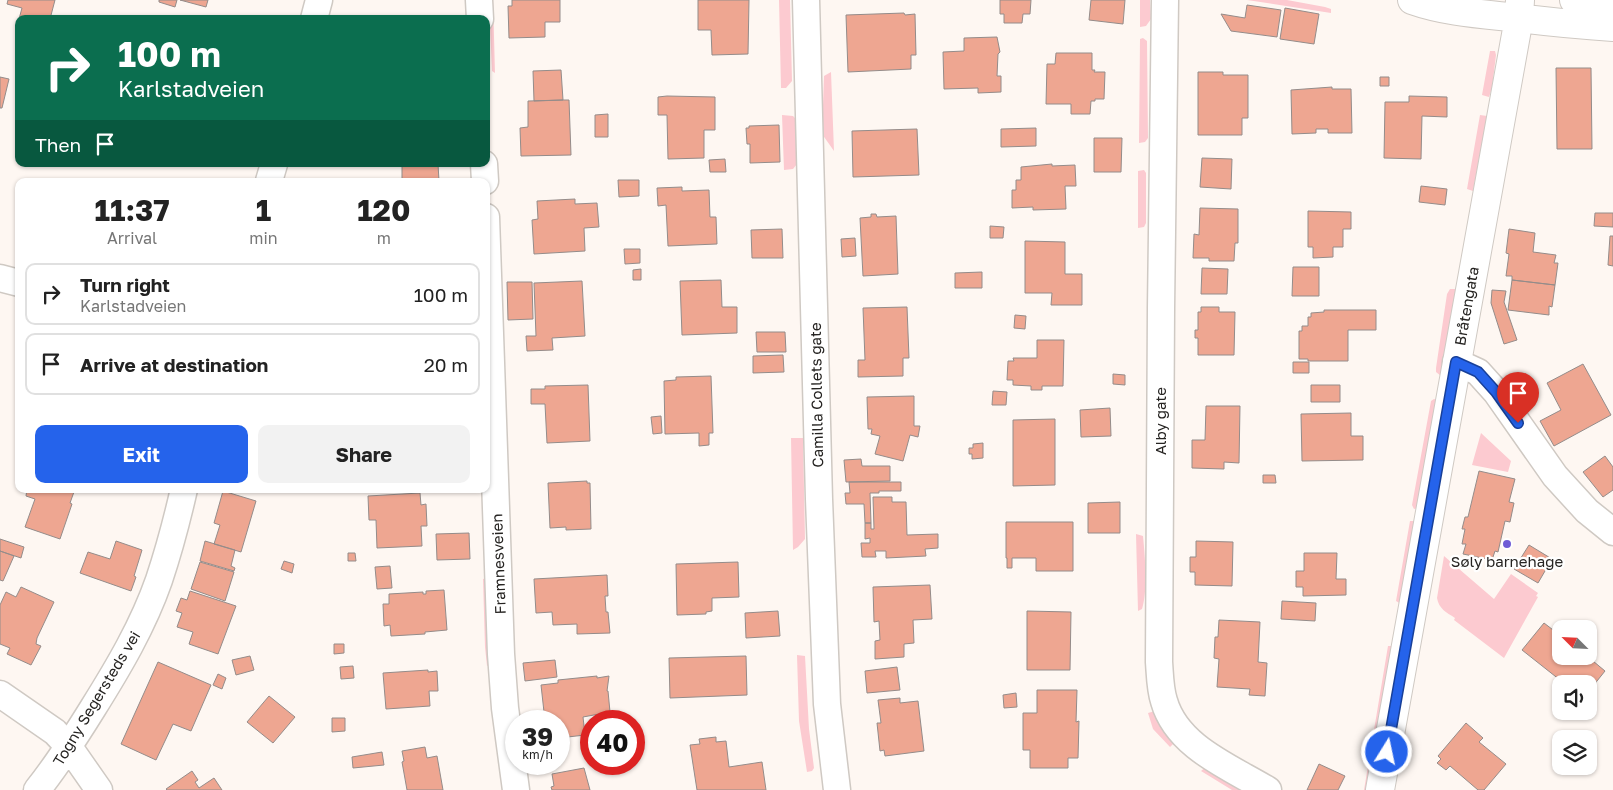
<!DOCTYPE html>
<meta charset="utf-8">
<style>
:root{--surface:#fff;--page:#f2f2f2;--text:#222;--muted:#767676;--line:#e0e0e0;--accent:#2563eb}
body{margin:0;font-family:"Golos Text",sans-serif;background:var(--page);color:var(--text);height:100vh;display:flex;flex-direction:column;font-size:19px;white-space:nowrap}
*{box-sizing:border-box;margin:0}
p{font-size:16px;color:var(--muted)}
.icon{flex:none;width:28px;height:28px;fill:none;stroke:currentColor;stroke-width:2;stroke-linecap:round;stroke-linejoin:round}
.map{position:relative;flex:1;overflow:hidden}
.panel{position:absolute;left:15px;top:178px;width:475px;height:315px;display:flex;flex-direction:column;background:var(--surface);border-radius:10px;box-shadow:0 1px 4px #0004}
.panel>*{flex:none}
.banner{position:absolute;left:15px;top:15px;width:475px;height:152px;border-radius:10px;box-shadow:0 1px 4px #0004;background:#0b6e4f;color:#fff;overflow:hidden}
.needle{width:32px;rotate:294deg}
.controls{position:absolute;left:1552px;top:620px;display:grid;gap:10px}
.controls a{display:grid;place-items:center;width:45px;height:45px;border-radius:10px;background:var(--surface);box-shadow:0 1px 4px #0004;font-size:25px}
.speed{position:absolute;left:505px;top:710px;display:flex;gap:10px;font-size:25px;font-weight:700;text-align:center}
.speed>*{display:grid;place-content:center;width:65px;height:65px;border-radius:50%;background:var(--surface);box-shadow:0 1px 4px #0004;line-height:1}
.speed small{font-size:12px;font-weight:400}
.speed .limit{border:8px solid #d22;background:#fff;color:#111}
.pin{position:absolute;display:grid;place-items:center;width:42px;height:42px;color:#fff;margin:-51px -21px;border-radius:50% 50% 50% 0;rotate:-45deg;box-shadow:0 0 5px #0007}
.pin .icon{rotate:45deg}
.me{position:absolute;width:55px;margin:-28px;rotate:10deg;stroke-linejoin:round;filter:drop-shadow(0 0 4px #0008)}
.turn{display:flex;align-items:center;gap:18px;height:105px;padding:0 20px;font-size:22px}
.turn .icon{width:65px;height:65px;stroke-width:2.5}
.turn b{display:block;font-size:35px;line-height:42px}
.then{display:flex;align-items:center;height:48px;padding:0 20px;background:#0003;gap:10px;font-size:19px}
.eta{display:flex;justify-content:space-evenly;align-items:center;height:85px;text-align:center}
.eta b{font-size:30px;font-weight:700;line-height:35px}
.action{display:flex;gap:10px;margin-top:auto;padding:10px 20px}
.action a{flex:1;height:58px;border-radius:10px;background:var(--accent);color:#fff;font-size:20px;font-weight:700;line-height:58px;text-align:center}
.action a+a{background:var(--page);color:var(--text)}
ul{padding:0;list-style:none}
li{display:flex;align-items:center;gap:15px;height:62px;margin:0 10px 8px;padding:0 10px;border:2px solid var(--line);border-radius:10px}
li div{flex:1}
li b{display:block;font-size:19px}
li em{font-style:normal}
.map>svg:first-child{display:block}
.green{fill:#fccad0}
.building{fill:#eea691;stroke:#948c8a}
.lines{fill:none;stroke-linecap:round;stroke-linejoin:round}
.minor-casing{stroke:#cfc9c3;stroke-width:29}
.tertiary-casing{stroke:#cfc9c3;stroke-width:30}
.minor{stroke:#fff;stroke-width:26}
.tertiary{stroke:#fff;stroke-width:28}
.route-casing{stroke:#184099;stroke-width:12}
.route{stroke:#2563eb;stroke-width:9}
.poi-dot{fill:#6f5cd6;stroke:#fff;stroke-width:2}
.labels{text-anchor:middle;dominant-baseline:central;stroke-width:4.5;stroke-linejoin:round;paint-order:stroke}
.street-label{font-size:15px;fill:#262422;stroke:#fff}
.poi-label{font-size:15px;fill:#262422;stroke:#fff}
</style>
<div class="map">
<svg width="1613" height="790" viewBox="0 0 1613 790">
<rect width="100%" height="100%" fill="#fef7f2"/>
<!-- green -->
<path class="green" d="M489,0H493L495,73L492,71Z
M779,0H790L792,81L786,88H781Z
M1140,0H1150L1151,19L1146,26L1140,27Z
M1247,0H1287L1325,7L1331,9V13Z
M1143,38L1147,41L1148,138L1145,142L1139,143L1140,39Z
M1490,51H1495L1496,55L1492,88L1489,97L1482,95Z
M831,72L834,151L822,134L824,76Z
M782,115L793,116L796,119L797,164L793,169L784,170Z
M1480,115L1487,116L1473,191L1467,189Z
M1144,170L1146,173V223L1144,227L1138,228V171Z
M1450,289H1456L1441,376L1436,372V368L1447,294Z
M1434,399L1437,400L1418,508L1414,509L1412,505L1431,401Z
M1481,433L1511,461L1508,472L1472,465Z
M791,438H803L805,539L798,547L793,550Z
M1410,521H1415L1401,604L1396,601Z
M1136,534L1143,536C1145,557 1148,589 1142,609L1138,611Z
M1444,556L1494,599L1511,574L1538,593L1536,596L1538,597L1504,658L1454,620L1455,618C1446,612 1439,609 1437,598Z
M487,578L491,664L487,666L485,647L483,579Z
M1388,646H1394L1369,790H1364Z
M797,655L805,656L809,729L814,768L812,771L807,772L799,721Z
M1155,711L1176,741L1170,747L1153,729L1148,713Z
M1207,766L1246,790H1232L1201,771Z"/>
<!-- building -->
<path class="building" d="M8,0H55L50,19H19L22,8L7,4Z
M159,0H177L175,7L159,2Z
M180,0H208L206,7Z
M512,0H560V22H545V37L509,38L508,6H512Z
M698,0H749L748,54L712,55L711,30H698Z
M1000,0H1031L1030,14H1023L1022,23H1004V14H1000Z
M1091,0H1125L1123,24L1089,20Z
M1247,5L1281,10L1277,37L1231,31L1221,14L1245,18Z
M1285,8L1319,14L1314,44L1280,39Z
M904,13L905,15L915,14L916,55H911V69L848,72L846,15Z
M997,37L1000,52L998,54L997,76H1001V92L978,93V88L944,89L943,52L964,51V38Z
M1056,53H1092V70H1095L1094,72H1105L1104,99H1095V101H1091L1090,114H1071V104H1046L1047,64H1055Z
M1556,68H1591L1592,149H1557Z
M561,70L563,100L534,101L533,71Z
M1198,72H1223V75H1248V118H1242V135H1198Z
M0,77L9,79L2,108H0Z
M1380,77H1389V86H1380Z
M1332,87V89H1351L1352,133H1328V129H1316V133L1292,134L1291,90Z
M667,96L715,97V130H704V158L668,159L667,115H658V97Z
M1409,96L1447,97V117L1422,116L1421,159L1384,158L1385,102H1409Z
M563,100H569L571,155L521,156L520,128L528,127V101Z
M608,114V137H595V115Z
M779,125L780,162L750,163V144H747L746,128H749V126Z
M1036,128V146L1001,147V129Z
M917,129L919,175L853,177L852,131Z
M1094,138H1122L1121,172H1094Z
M1202,158L1232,159L1231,189L1200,187Z
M725,159L726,172H710L709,160Z
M402,164H438L439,181H406V179H402Z
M1052,164V166L1075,165L1076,186H1065L1066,209L1033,210V207L1012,208V190H1016V180H1021V167Z
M618,180H639V196L619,197Z
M1421,186L1447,189L1445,205L1419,202Z
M682,187V191L709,190L710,217H716L717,244L668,246L666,205L658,206L657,188Z
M575,199V204L597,203L599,227L584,228L585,251L534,254L532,220L538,219L537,201Z
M1200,208L1238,209V243H1235L1234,261H1209V258H1193L1194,234L1199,235Z
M1308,211L1351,212V229H1343V247H1333V257L1313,258V247H1308Z
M1595,213H1613V227L1594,226Z
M871,214H876L877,217L896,216L898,274L863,276L860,218L871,217Z
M990,226L1004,227L1003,238H990Z
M782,229L783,258H752L751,230Z
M1509,229L1535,233L1533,252L1556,255L1554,263H1558L1555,285L1512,280V276H1506L1509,254L1506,253Z
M1610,236H1613V266L1608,265Z
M855,238L856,256L842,257L841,239Z
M1025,241L1065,242V274H1082V305H1051L1052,293H1025Z
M624,249H640V263L625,264Z
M1293,267H1319V296H1292Z
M1202,268L1228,269L1227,294H1201Z
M641,269V280H633V270Z
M982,272V288H955V273Z
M721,280L722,307H737V333L682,335L680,281Z
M1512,280L1555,285L1552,307L1549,306V315L1508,310Z
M582,281L585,336L552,338L553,350L527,351L526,336H536L534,283Z
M507,282H532L533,319L508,320Z
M1492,290L1506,291L1504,302L1517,340L1504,344L1491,303Z
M907,307L909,358H903V376L858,377V360H865L863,308Z
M1201,307H1219V312H1235L1234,355H1198V338H1195V330H1198V312H1201Z
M1324,310H1376V330H1348V361H1308V359H1299V331H1302V326H1308V317H1311V313L1324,312Z
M1015,315L1026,316L1025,329L1014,328Z
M756,332H785L786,352H757Z
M1037,340H1064L1063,386H1042V390H1031V386L1013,385V380H1007L1008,361H1014L1013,358H1037Z
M783,355L784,372L753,373V356Z
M1293,362H1309V373H1293Z
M1583,364L1611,415L1554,446L1540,421L1561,410L1547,383Z
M1113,374L1125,375V385L1113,384Z
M711,376L713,433H709V445L699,446V433L665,434L664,381L676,380V377Z
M588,385L590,441L547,443L545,404H531V389H545V386Z
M1311,385H1340V402H1311Z
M993,391L1007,392L1006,405H992Z
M914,396V426H920L918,437L910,435L903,461L875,454L880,436L871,434L872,429H868L867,397Z
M1206,406H1240L1239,463L1224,462V469L1192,468V440H1205Z
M1110,408L1111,436L1081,437L1080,410Z
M1351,413V436H1363V460L1302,461L1301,414Z
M661,416L662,433L653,434L651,417Z
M1055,419V485L1013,486V420Z
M983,443V458L972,459V454H969V448H973V444Z
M1605,456L1613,467V490L1603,497L1583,472Z
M861,459L862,466H890V481L846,482L844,460Z
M1479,471L1515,479L1509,502L1514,503L1510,522L1505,521L1498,552L1495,551L1492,560L1463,554L1466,544H1462L1465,529H1462L1465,517H1468Z
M1263,475H1275L1276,483H1263Z
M587,481V483H590L591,529L566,530V527L550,528L548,483Z
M849,482H901V491H879V493H870L871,523H865L864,504H846L845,493H850Z
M27,489H75L70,503L72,504L60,539L25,527L35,499L26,496Z
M223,491L256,501L241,552L214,544L220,525L214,523Z
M420,493L421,505L426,504L427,526H421L422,546L377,548L376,520H369L368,496Z
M873,497H892V502H906L907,535L938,534V548L925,549L926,556L886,558V551H875L876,557H862L861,543H870V538L865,539V523H871V529H874Z
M1120,502V533H1088V503Z
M1006,522H1073V571H1036V558H1012V568H1007V558H1006Z
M469,533L470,559L437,560L436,534Z
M0,539L24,547L21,558L0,551Z
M116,541L142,550L134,576L136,577L131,591L80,573L88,552L110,559Z
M205,541L235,550L231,566L235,568L234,571L200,561Z
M1196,541L1233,542L1232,586L1195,585V572H1190V557H1196Z
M1529,545L1552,559L1538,583L1514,569Z
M0,551L14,556L3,581L0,580Z
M348,553H355L356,561H348Z
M1304,553H1337L1336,579H1346V595L1303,596V587H1296V571H1304Z
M284,561L294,564L292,573L281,569Z
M200,562L234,572L225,601L191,589Z
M738,562L739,597L712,598V611L706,612V614L677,615L676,564Z
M390,566L392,588L377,589L375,567Z
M607,575L608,596H605L606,612H608L610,633L577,634V624L553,625L552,612L536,613L534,579Z
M930,585L932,619L913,620L914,643L904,644V657L875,659V641L880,640L879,621L874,622L873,587Z
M21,587L54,602L37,638L36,644L41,646L31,665L7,654L10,648L0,644V605L6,592L16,597Z
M444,590L447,630L425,632V634L391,636L390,625L384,626L383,604H389V594L423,592V594H426V591Z
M190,591L236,606L218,654L189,644L193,632L177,627L182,613L176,611L181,598L187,600Z
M1282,601L1316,603L1315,621L1281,619Z
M778,611L780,636L746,638L745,613Z
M1027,611L1071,612L1070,670H1027Z
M1219,620L1260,622L1258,662L1267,663L1265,696L1249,695L1250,689L1217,687L1219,659L1214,658L1215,637H1218Z
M1544,623L1561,636V656H1587L1605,671L1589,691V684H1565L1522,650Z
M334,644H344V653L334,654Z
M250,656L254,670L236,675L232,660Z
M746,656L747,695L670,698L669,658Z
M555,660L557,677L525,681L523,663Z
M158,662L211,685L191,731L173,724L156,760L121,744Z
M353,666L354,678L341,679L340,667Z
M897,667L900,690L867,693L865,671Z
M428,670V672L437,671L438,691H429L430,706L386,709L383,673Z
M218,674L226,678L222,689L213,685Z
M597,676V678L609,676L607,691H608L610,712L583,717L585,735L559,738V721H545L541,685L558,683V680Z
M1037,690H1077L1076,722L1079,721L1078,758H1068V768H1030V750H1023V713H1037Z
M1016,693L1017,707L1004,708L1003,695Z
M269,696L295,717L273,743L247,722Z
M900,698V703L918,701L924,751L885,756L884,750L880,751L877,723H881L878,700Z
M332,718H345V731L332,732Z
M1466,723L1483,738L1479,742L1506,764L1484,790H1478L1450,766L1446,770L1437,763L1441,759L1438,756Z
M716,737V742L726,741L729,767L762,762L766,790H697L690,745L700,744L699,739Z
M425,747L427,758L437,756L443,790H407L402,762L404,761L402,751Z
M382,752L384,765L353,768L352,757Z
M1319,764L1345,776L1338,790H1307Z
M584,768L590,790H552L551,787L554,786L552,774Z
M192,771L198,780L195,782L199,788L214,778L222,790H167L166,789Z"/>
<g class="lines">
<defs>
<path id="minor" d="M479,0L480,19
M806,0L819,499L827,704L837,790
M1165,0L1161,309L1159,662C1160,675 1160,689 1164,701C1177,747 1230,767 1268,790
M314,19L319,0
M484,164L485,181
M269,181L274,164
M486,217L501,654L505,708L516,790
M0,278L19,283
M1456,362L1478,372L1496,392L1555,476L1587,511L1613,532
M0,694L55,732L69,747L99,790
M37,790C58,764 75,737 93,708C118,668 143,626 159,580C169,550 177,520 184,489"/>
<path id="tertiary" d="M1412,0C1446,12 1482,14 1518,18C1549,22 1581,25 1613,27
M1574,0L1613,14
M1380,790L1519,18L1520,0"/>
</defs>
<!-- minor casing -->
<use href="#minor" class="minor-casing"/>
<!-- tertiary casing -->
<use href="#tertiary" class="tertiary-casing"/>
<!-- minor -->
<use href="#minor" class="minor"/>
<!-- tertiary -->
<use href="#tertiary" class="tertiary"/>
</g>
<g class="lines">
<defs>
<path id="route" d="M1387,752L1456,362L1478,372L1496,392L1518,423"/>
</defs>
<!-- route casing -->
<use href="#route" class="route-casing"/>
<!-- route -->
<use href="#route" class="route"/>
</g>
<!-- markers -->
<circle class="poi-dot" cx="1507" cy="544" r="5"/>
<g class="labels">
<!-- street labels -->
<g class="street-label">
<text transform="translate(1466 306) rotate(-80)">Bråtengata</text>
<text transform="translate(816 395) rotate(-91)">Camilla Collets gate</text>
<text transform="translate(1160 421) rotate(-90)">Alby gate</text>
<text transform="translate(498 564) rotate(-92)">Framnesveien</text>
<text transform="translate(96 698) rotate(-59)">Togny Segersteds vei</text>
</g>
<!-- poi labels -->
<g class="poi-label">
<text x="1507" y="561">Søly barnehage</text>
</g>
</g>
</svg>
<div class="controls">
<a><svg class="needle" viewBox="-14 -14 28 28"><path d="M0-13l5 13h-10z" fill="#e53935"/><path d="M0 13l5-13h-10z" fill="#767676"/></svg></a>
<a><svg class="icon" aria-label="sound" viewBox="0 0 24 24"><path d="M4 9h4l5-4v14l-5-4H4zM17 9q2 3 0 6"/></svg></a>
<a><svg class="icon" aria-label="layers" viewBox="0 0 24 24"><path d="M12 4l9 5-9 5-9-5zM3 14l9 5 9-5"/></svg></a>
</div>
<div class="speed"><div>39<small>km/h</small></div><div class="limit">40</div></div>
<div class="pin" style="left:1518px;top:423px;background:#d93025"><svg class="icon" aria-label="arrive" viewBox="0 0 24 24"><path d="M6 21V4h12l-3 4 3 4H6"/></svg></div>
<svg class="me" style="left:1387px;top:752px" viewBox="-20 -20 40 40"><circle r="17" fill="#2563eb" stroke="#fff" stroke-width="3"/><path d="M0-11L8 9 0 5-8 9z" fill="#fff"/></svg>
<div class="banner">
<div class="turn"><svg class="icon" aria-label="right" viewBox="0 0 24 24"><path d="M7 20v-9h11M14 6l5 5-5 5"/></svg><div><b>100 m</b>Karlstadveien</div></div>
<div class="then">Then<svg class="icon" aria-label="arrive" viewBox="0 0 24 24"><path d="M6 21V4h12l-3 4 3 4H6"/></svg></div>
</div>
<section class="panel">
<div class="eta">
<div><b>11:37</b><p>Arrival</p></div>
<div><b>1</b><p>min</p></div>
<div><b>120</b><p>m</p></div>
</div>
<ul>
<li><svg class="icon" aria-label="right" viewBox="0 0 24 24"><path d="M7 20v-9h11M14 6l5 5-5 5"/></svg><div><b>Turn right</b><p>Karlstadveien</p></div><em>100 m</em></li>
<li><svg class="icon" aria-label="arrive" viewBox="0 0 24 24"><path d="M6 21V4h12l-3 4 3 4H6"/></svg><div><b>Arrive at destination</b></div><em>20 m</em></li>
</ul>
<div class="action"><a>Exit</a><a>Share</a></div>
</section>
</div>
